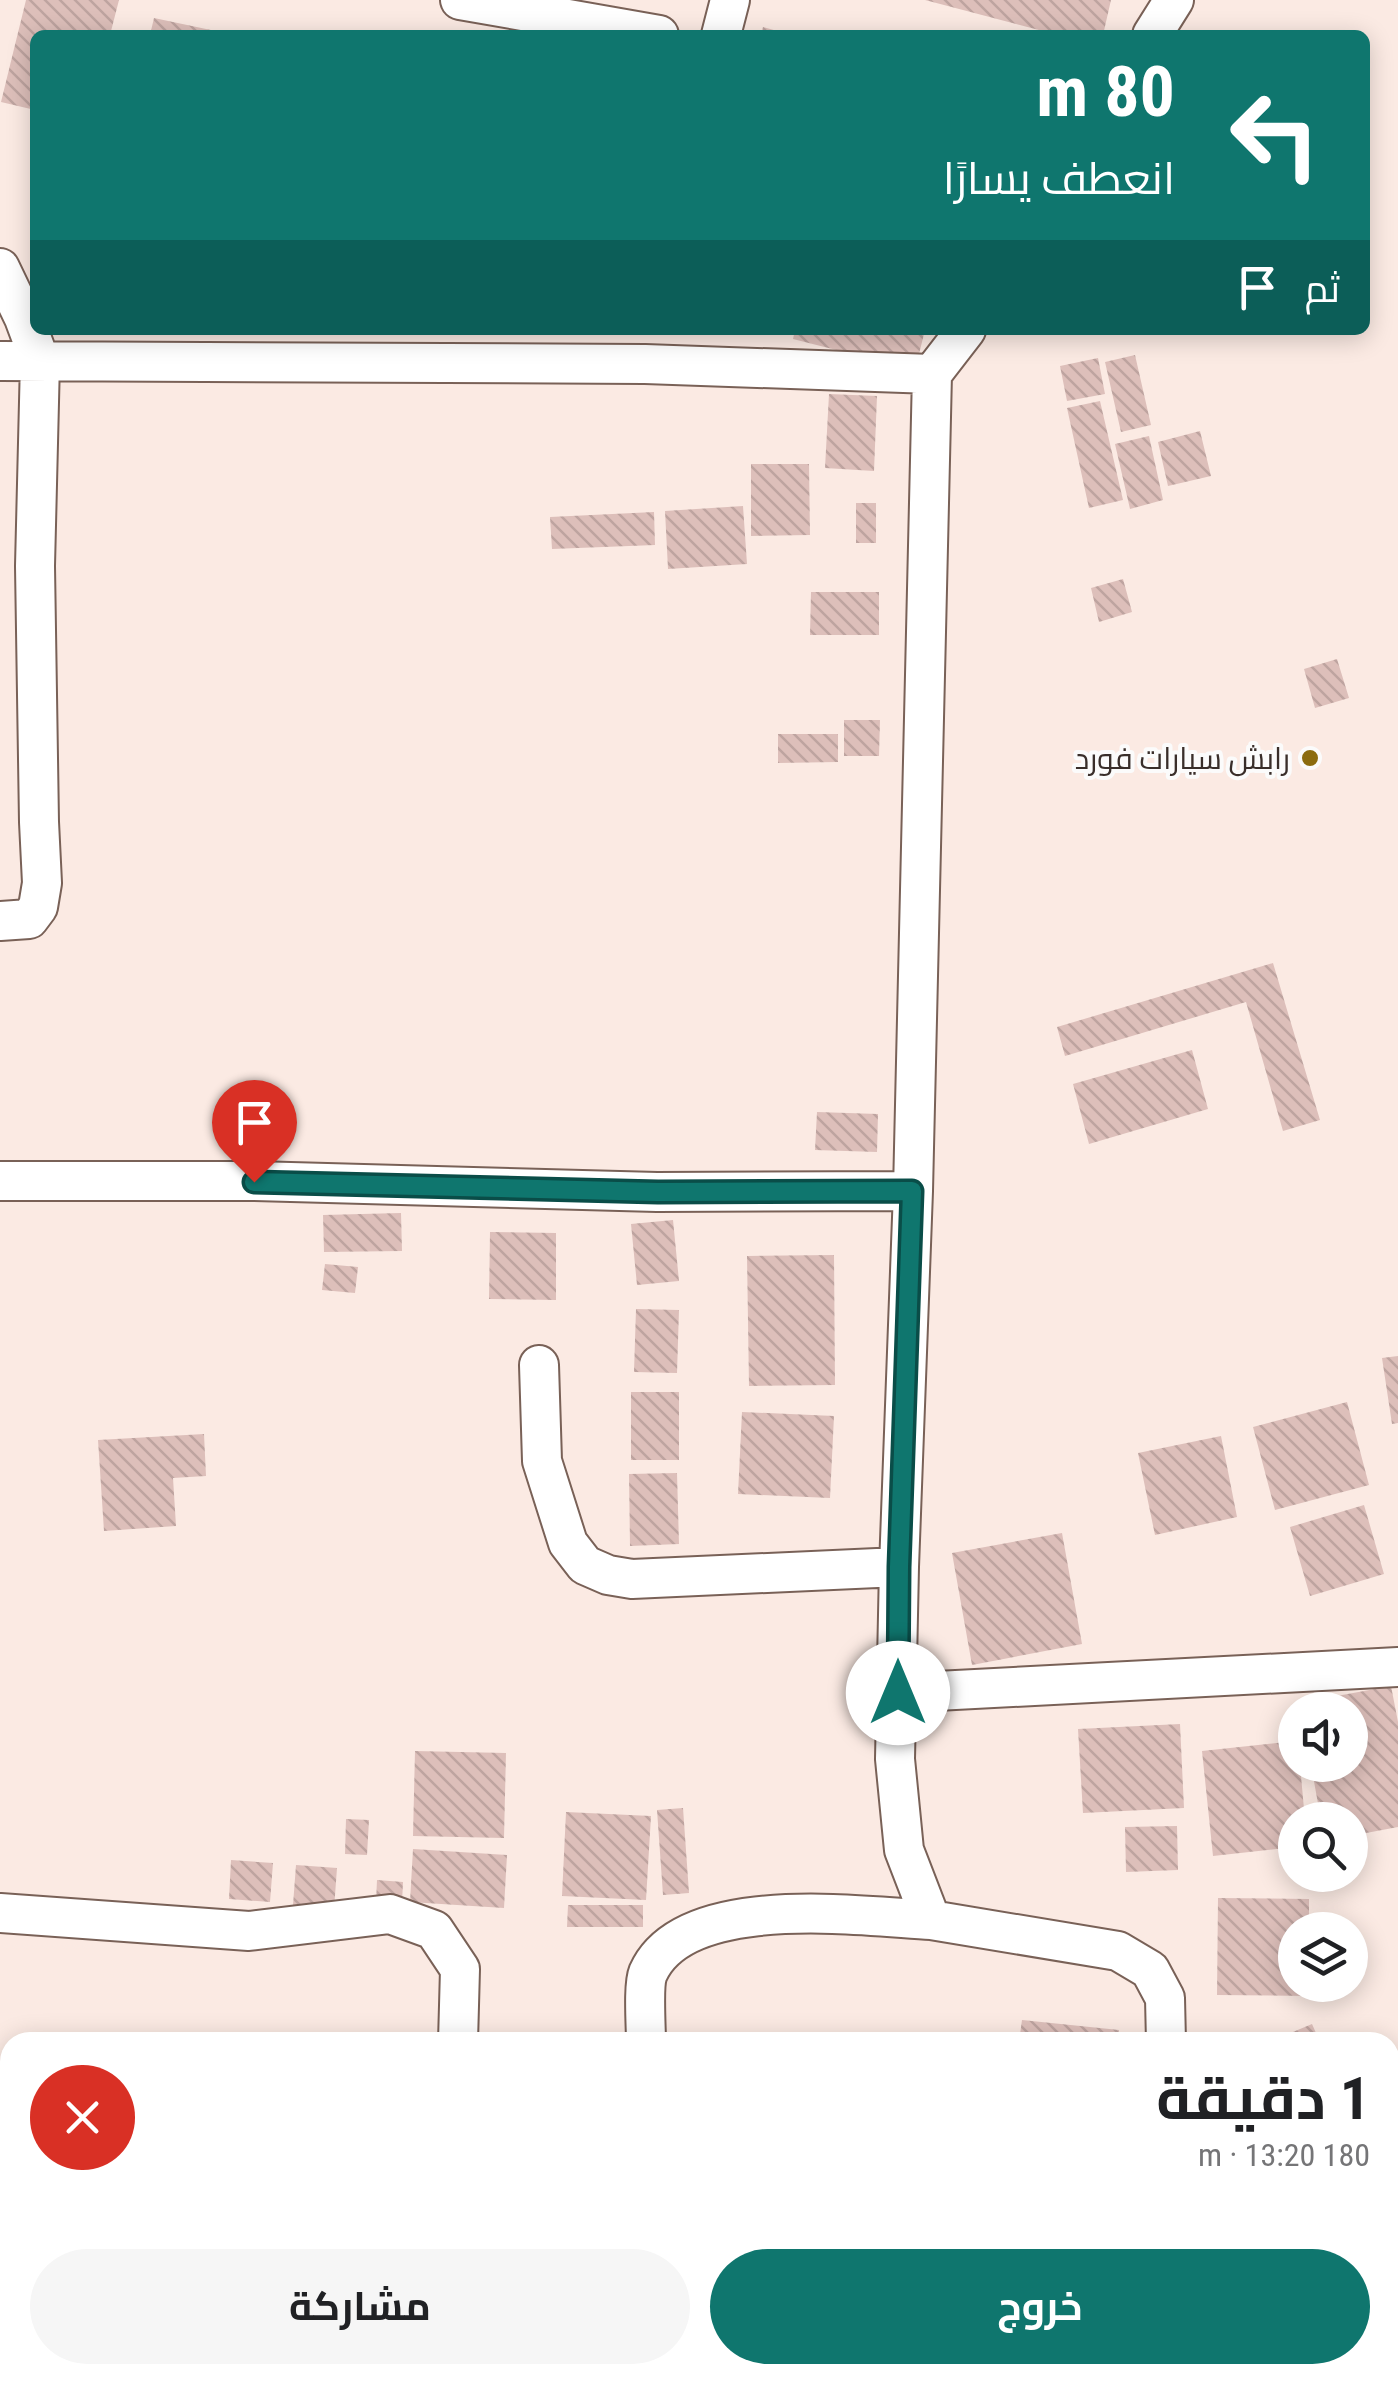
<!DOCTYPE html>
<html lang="ar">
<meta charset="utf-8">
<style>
:root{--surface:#fff;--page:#f6f6f6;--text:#202124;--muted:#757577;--accent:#0f766e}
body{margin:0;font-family:"Roboto Condensed",Cairo,sans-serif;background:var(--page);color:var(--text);direction:rtl;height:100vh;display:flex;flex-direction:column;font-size:38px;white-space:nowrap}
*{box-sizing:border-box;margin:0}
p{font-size:32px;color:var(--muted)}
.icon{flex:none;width:55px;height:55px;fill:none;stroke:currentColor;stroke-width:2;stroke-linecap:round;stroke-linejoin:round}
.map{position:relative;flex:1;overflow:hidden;direction:ltr}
.side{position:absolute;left:0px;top:2032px;width:1400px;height:352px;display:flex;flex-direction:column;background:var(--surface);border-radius:30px 30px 0 0;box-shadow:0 5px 25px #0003;direction:rtl}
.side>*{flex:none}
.banner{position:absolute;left:30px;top:30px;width:1340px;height:305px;border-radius:15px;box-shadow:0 5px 25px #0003;direction:rtl;background:#0f766e;color:#fff;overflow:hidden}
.fabs{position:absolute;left:1278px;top:1692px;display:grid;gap:20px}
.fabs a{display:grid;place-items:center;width:90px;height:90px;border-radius:50%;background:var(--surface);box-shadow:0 5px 25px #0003;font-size:50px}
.pin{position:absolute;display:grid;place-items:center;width:85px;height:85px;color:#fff;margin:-102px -42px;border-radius:50% 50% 50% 0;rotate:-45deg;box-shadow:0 0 10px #0007}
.pin .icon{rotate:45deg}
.me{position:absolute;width:110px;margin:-55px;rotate:0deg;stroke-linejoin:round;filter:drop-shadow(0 0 8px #0008)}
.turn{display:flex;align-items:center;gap:35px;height:210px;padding:0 30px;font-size:45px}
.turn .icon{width:130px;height:130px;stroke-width:2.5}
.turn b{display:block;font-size:70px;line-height:85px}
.then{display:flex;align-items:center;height:95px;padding:0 30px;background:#0003;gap:20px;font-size:38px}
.round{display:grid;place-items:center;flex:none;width:105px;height:105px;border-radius:52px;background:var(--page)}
.headline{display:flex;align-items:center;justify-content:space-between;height:170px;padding:0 30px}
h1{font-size:60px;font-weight:700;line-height:75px}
.button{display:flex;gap:20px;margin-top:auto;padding:20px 30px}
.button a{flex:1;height:115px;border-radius:60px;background:var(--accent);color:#fff;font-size:40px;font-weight:700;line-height:115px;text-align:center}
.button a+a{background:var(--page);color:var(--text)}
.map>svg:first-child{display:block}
.building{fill:url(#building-back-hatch)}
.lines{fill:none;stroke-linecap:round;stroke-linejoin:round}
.street-casing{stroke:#796157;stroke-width:42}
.street{stroke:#fff;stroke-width:38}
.route-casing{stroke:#0a4d48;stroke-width:25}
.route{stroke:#0f766e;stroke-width:18}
.poi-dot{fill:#8c6c0f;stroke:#fbfbfb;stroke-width:4}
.labels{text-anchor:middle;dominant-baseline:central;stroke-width:8;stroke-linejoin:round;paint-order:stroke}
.poi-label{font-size:30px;fill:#392e2a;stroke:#fbfbfb;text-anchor:end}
</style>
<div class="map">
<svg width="1398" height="2383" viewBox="0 0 1398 2383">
<defs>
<pattern id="building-back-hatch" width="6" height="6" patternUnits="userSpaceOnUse" patternTransform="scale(2.5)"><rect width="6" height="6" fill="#ddbfba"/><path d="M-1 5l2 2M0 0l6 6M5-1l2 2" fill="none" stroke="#bea4a0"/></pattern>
</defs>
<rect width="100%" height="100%" fill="#fbeae3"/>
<!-- building -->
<path class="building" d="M26,0H119L110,35H35V110L1,102Z
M925,0H1111L1103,35H1058Z
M154,18L225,33V35H150Z
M763,27L788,34V35H761Z
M795,330H925L915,370L793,339Z
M1135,355L1151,425L1121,432L1105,362Z
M1098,358L1105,394L1067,401L1060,366Z
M829,394L877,396L874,471L825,468Z
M1100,401L1123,500L1089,508L1067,408Z
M1200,431L1211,476L1168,486L1158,442Z
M1149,436L1163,500L1130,509L1115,444Z
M751,464H809L810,535L751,536Z
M856,503H876V543H856Z
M743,506L747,564L668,569L665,511Z
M654,512L655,545L552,549L550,517Z
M1123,579L1132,612L1099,622L1091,588Z
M811,592H879V635H810Z
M1337,659L1349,698L1315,708L1304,669Z
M844,720H880L879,756H844Z
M778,734H838V762L778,763Z
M1273,963L1320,1120L1283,1131L1246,1002L1065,1056L1057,1027Z
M1192,1050L1208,1109L1089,1144L1073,1084Z
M817,1112L878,1114L877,1152L815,1150Z
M401,1213L402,1251L324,1252L323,1215Z
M673,1220L679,1281L637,1285L631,1224Z
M490,1232L556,1233V1300L489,1299Z
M834,1255L835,1385L749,1386L747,1256Z
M325,1264L358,1267L355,1293L322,1290Z
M636,1309L679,1310L677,1373L634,1372Z
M1398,1356V1423L1392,1424L1382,1358Z
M631,1392H679V1460H631Z
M1347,1402L1369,1485L1275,1510L1253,1427Z
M742,1412L834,1416L830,1498L738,1494Z
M204,1434L206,1476L173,1478L176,1526L104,1531L98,1440Z
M1221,1436L1237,1517L1155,1535L1138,1453Z
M677,1473L679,1544L630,1546L629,1474Z
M1364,1505L1384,1574L1310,1596L1290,1527Z
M1062,1533L1082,1644L972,1665L952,1553Z
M1391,1686L1398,1722V1827L1350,1836V1820H1321L1311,1765H1350V1710H1301L1299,1703Z
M1180,1724L1184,1808L1083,1813L1078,1729Z
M1295,1741V1765H1300L1305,1820H1295V1847L1213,1856L1202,1751Z
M415,1751L506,1753L504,1838L413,1836Z
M683,1808L689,1893L663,1895L657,1810Z
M566,1812L651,1816L646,1900L562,1896Z
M346,1819L369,1820L367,1855L345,1854Z
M1177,1826L1178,1870L1126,1872L1125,1827Z
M413,1849L507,1855L504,1908L410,1902Z
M231,1860L273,1863L270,1902L229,1899Z
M296,1865L337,1868L334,1909L293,1905Z
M377,1880L403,1882L402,1903L376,1902Z
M1218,1898L1309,1899V1930H1295V1985H1308V1996L1217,1995Z
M568,1905H643V1927H567Z
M1022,2020L1119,2030L1118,2042H1019Z
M1312,2024L1320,2042H1269Z
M60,2375H135L134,2383H59Z
M179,2375H216L215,2383H178Z
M485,2375H597L596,2383H484Z
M677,2375H728L727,2383H676Z
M736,2375H802V2383H736Z
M838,2375H925L926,2383H838Z
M960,2375H1043V2383H960Z
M1073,2375H1137L1138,2383H1074Z
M1239,2375H1330L1332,2383H1241Z"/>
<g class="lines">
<defs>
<path id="street" d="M460,0L659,35
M721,35L730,0
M1152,35L1174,0
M0,268L24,318L40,361L35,566L39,822L42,883L38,907L29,919L0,921
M966,330L932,374L913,1191L899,1567L895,1759L904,1850L931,1920L1118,1951L1150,1970L1165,1998L1166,2042
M0,361L645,364L932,374
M0,1181H254L657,1192L913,1191
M539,1365L542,1461L568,1543L585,1565L608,1575L632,1579L899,1567
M898,1693L1398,1667
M0,1913L249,1931L390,1914L434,1930L460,1969L458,2042
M646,2042C646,2027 643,1985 648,1973C684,1892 859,1916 931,1920
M454,2375V2383
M642,2375L643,2383
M1174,2375L1175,2383"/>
</defs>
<!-- street casing -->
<use href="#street" class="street-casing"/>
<!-- street -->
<use href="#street" class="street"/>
</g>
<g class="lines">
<defs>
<path id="route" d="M254,1182L658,1192L912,1191L899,1567L898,1693"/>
</defs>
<!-- route casing -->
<use href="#route" class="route-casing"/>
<!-- route -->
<use href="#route" class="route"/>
</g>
<!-- markers -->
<circle class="poi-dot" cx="1310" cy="758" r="10"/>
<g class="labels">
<!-- poi labels -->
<g class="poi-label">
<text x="1290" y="758">رابش سيارات فورد</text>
</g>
</g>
</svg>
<div class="fabs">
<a><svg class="icon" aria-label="sound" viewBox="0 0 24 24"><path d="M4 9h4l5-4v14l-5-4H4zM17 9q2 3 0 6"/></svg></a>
<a><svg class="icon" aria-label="search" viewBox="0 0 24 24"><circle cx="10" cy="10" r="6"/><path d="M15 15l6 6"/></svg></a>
<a><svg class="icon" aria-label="layers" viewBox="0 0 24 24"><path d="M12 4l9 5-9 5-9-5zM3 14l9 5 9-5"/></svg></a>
</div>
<div class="pin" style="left:254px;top:1182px;background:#d93025"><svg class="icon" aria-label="arrive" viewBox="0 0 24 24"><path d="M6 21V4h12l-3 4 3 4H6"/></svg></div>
<svg class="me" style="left:898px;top:1693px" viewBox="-20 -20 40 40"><circle r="19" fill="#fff"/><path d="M0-13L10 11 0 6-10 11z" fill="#0f766e"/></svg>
<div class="banner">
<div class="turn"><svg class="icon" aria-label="left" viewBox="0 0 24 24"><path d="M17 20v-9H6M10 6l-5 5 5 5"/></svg><div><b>80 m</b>انعطف يسارًا</div></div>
<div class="then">ثم<svg class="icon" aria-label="arrive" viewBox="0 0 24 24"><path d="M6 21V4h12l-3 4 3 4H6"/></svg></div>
</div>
<section class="side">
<div class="headline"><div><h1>1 دقيقة</h1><p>180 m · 13:20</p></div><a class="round" style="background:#d93025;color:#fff"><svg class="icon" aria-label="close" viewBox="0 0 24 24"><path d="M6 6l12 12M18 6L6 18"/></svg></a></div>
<div class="button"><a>خروج</a><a>مشاركة</a></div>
</section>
</div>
